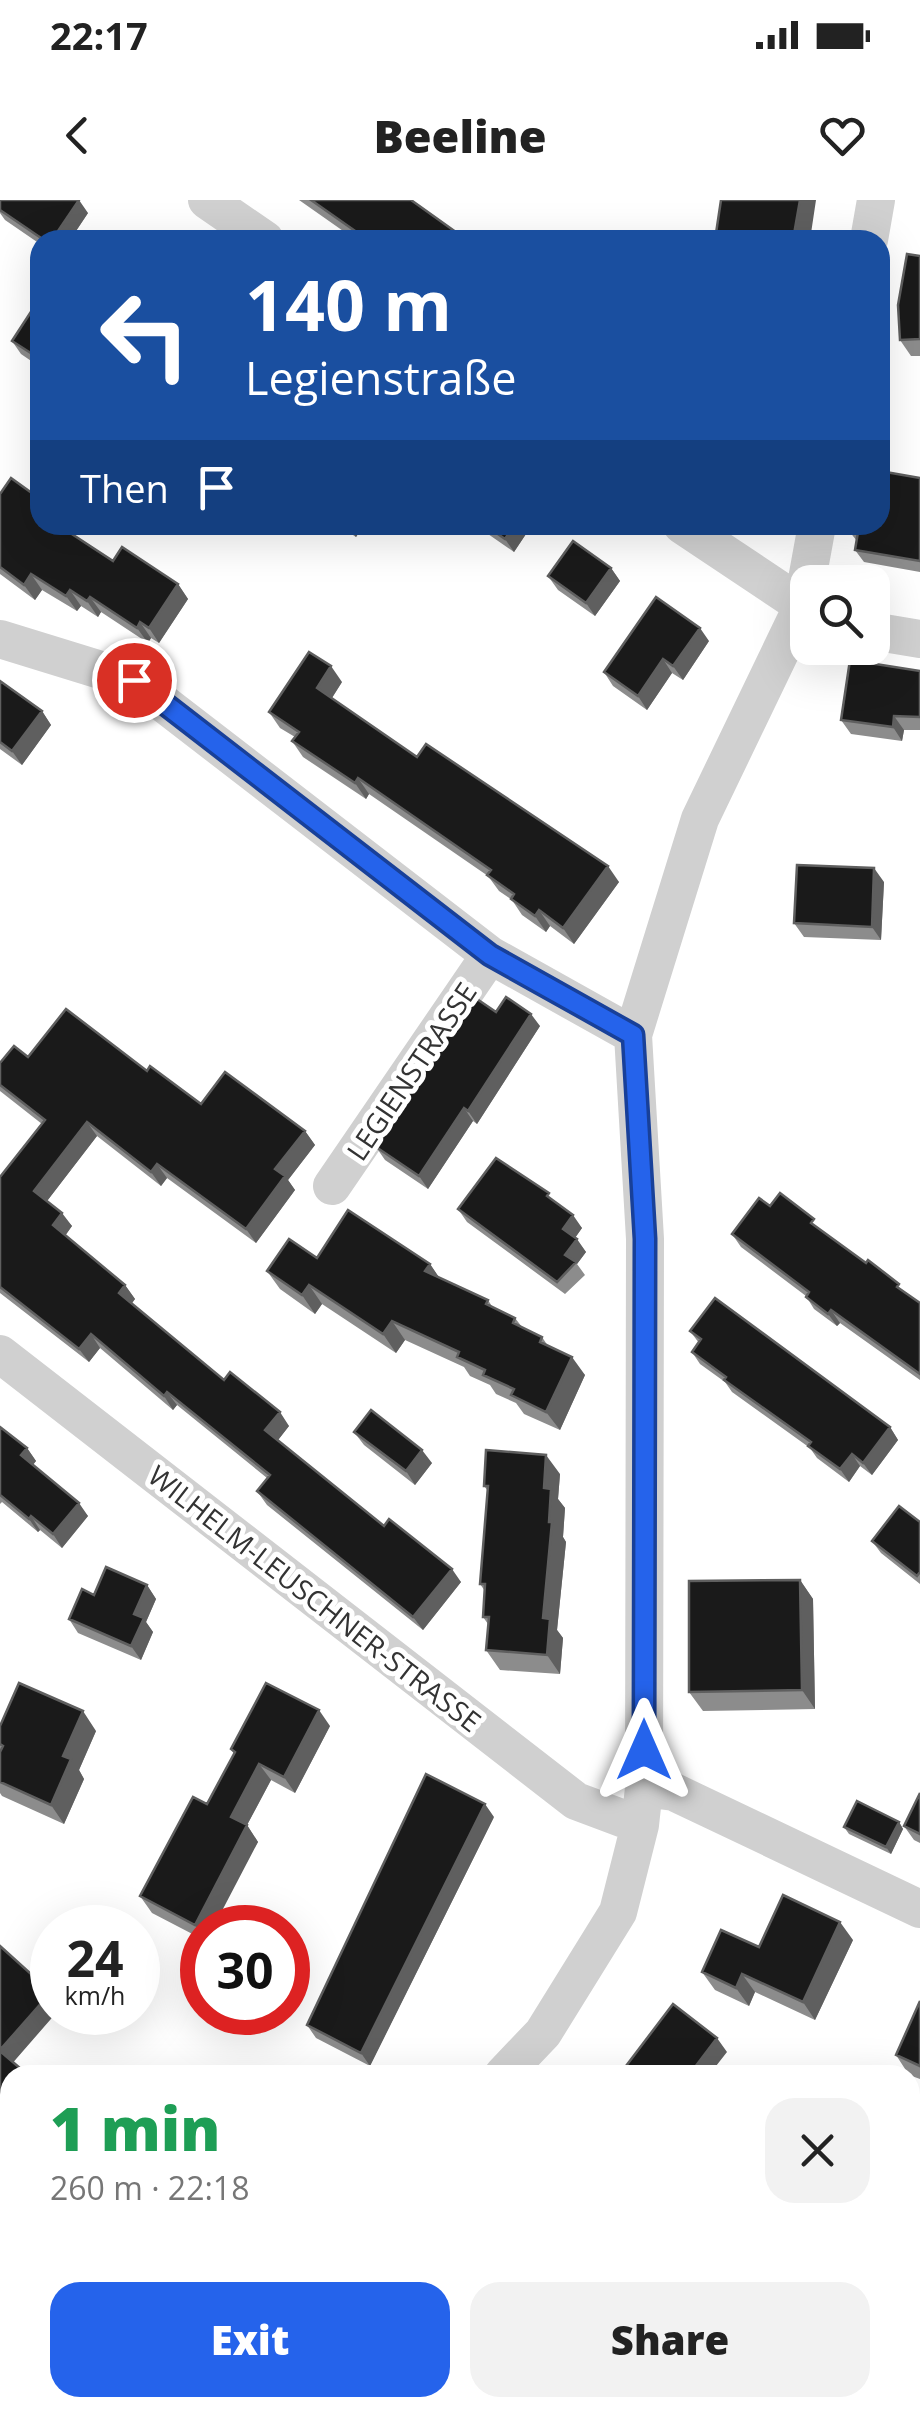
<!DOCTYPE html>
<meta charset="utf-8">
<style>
:root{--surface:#fff;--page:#f2f2f2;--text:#222;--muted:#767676;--accent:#2563eb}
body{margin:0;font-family:"Open Sans",sans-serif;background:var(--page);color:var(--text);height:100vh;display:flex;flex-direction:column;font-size:38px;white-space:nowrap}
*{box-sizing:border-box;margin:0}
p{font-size:32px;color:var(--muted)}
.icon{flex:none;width:55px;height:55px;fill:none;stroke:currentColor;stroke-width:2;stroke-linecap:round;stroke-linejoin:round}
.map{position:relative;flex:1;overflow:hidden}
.sheet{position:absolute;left:0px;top:1865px;width:920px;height:352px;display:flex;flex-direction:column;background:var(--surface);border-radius:30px 30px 0 0;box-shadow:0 10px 40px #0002}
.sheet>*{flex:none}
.guide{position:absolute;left:30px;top:30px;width:860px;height:305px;border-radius:30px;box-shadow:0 10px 40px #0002;background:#1a4fa0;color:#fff;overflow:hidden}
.controls{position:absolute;left:790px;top:365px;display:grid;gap:20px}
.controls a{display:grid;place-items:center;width:100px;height:100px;border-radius:20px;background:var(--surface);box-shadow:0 10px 40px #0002;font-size:50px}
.speed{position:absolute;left:30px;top:1705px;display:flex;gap:20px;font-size:50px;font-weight:700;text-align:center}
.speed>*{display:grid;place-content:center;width:130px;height:130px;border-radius:50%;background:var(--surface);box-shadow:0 10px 40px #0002;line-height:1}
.speed small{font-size:25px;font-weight:400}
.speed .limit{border:15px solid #d22;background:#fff;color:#111}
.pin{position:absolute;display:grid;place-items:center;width:85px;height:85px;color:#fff;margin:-42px;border:5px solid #fff;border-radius:50%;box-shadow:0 2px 10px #0007}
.me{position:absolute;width:110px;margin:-55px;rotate:0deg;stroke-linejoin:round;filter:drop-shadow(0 0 8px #0008)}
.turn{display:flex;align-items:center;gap:35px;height:210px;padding:0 50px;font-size:45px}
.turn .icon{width:130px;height:130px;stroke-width:2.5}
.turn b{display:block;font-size:70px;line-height:85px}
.then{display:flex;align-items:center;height:95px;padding:0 50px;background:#0003;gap:20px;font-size:38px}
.round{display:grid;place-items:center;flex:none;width:105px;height:105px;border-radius:30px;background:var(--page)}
.summary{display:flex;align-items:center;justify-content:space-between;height:170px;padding:0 50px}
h1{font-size:60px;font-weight:800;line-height:75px;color:#1e9e55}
.action{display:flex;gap:20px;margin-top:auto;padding:20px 50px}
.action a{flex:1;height:115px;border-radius:30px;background:var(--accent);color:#fff;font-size:40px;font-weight:800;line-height:115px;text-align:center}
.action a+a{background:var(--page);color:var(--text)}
.status{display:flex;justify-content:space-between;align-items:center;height:70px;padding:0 50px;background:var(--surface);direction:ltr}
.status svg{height:28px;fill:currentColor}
header{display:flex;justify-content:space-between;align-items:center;height:130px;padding:0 50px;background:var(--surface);font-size:45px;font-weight:800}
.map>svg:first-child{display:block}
.green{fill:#e6ecdf}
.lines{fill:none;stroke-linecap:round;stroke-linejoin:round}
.street{stroke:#d0d0d0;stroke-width:38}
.wall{fill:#8c8c8c}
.shaded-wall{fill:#5f5f5f}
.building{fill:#1a1a1a;stroke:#5f5f5f;stroke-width:2.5}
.route-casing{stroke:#184099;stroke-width:25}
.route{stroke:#2563eb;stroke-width:18}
.labels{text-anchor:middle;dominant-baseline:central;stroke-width:10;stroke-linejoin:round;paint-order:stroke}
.street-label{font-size:28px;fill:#333;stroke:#fff}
</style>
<div class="status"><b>22:17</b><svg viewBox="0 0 49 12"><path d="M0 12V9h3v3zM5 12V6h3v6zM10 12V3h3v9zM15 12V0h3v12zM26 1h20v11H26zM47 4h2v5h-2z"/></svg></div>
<header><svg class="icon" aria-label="back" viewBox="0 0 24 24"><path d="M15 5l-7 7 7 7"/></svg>Beeline<svg class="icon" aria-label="heart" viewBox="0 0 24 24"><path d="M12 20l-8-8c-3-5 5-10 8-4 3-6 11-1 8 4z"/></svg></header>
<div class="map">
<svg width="920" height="2217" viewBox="0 0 920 2217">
<rect width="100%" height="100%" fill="#fff"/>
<!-- green -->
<path class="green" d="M10,2023V2118L0,2110V2034Z"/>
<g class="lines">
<!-- street -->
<path class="street" d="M207,0L265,40
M869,40L876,0
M682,325L808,409
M872,431L920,439
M0,439L133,480L490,755L633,835
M332,986L490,755
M0,1154L576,1601L640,1625
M644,1588L674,1592L920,1709
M503,1875L543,1833L618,1712L640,1625L644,1588L645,1039L633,835L700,619L802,407L817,325
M0,1937L10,1946
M0,1998L10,1988
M910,2112L920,2120
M320,2208L332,2217
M800,2208L812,2217"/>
</g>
<!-- wall -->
<path class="wall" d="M0,0L88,13L70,40H40V44L5,20L0,13Z
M299,0H411L467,40H356Z
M920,56V156H911L900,140Z
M40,107V167L21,154L12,141Z
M920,278V372L864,362L855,350L857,341L849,331Z
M0,294L62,328L113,361L178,384L188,399L159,443L151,438L148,443L101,412L98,417L81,406L77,411L42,390L35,400L0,374Z
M338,325H364L356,337Z
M475,325H532L514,352Z
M611,368L620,381L595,416L558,390L548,376Z
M709,441L683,480L672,473L647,510L613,486L604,472Z
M920,471V530H904L902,541L851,534L841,520Z
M0,481L42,511L51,525L22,565L0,549Z
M342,482L332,498L417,557L619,682L574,744L550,726L546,732L522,715L512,700L499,691L488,676L369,594L366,599L303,557L292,541L295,537L280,528L269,512Z
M884,682L881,740L804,737L794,723Z
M496,812L540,826L477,924L473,921L428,989L385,960L376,947L401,909L398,904Z
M28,857L147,871L201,904L305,931L315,945L288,980L295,990L256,1043L167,978L161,986L97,936L47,1001L72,1026L65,1035L125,1085L135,1099L132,1103L224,1180L289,1226L278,1240L384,1326L461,1382L423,1430L267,1305L257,1291L267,1278L177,1205L173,1210L100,1148L89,1162L0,1093V977L42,924L0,891V863Z
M554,1001L582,1028L575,1038L586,1052L577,1064L585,1075L565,1094L467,1022L458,1009Z
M770,1006L823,1031L920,1103V1180L840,1123L837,1126L814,1109L806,1096L741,1047L732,1034Z
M317,1058L430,1064L439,1078L488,1100L493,1108L515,1118L522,1127L542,1137L548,1146L585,1175L560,1230L524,1214L516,1203L496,1194L490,1185L470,1176L464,1167L405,1140L396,1153L322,1104L315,1114L280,1089L267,1071Z
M690,1131L890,1227L898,1240L872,1275L860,1266L849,1282L817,1258L810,1248L732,1192L725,1182L700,1164L692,1152L699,1143Z
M0,1227L27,1248L36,1261L33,1265L88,1316L62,1348L40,1330L38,1332L2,1302L0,1304Z
M354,1232L432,1263L415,1285L364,1245Z
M560,1274L558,1299L565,1308L563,1337L566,1342L557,1430L563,1438L560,1474L500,1470L486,1450L488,1424L483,1417L485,1391L480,1384L488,1291L484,1286Z
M920,1322V1384L881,1353L872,1341Z
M800,1380L813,1399L815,1509L703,1511L689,1492Z
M147,1385L156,1399L146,1422L153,1432L141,1460L78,1433L69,1419Z
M0,1526L96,1531L79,1570L84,1579L64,1624L2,1596L0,1593Z
M330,1526L295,1593L271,1580L247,1625L258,1642L202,1728V1739L152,1713L140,1696L207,1604L234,1554L231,1549Z
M920,1593V1643L914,1640L904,1626Z
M494,1617L370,1866L316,1838L307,1825Z
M899,1622L903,1629L891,1654L849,1634L844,1627Z
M853,1740L815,1820L755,1792L749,1806L715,1790L702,1772L759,1747Z
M0,1746L13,1862L10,1875V1919L0,1916Z
M920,1801V1879L909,1875L896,1855Z
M910,2006L920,2014V2087L910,2079Z"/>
<!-- shaded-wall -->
<path class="shaded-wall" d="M79,0L88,13L70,40H52Z
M800,0H816L810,40H793Z
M347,325H364L356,337Z
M514,325H532L514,352L505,339Z
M611,368L620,381L595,416L586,403Z
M31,374L42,390L35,400L24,385Z
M178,384L188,399L159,443L149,428Z
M70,390L81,406L77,411L66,396Z
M90,397L101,412L98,417L87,401Z
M140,422L151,438L148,443L137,428Z
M700,428L709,441L683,480L673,466Z
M663,459L672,473L647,510L638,496Z
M331,466L342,482L328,504L317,488Z
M42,511L51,525L22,565L12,551Z
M894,516L904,530L902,541L893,527Z
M358,578L369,594L366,599L355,583Z
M608,666L619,682L574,744L563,728Z
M874,668L884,682L881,740L872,727Z
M539,710L550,726L546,732L535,716Z
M531,814L540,826L477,924L468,911Z
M464,908L473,921L428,989L419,976Z
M87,922L97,936L44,1005L34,991Z
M305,931L315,945L288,980L295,990L256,1043L246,1029L275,969Z
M157,964L167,978L161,986L151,972Z
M62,1013L72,1026L63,1039L53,1025Z
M573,1015L582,1028L572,1042L563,1029Z
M577,1039L586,1052L577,1064L565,1055Z
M430,1064L443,1083L425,1071Z
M125,1085L135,1099L129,1107L119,1093Z
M309,1085L322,1104L315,1114L302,1095Z
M831,1110L840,1123L837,1126L828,1114Z
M392,1121L405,1140L396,1153L383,1134Z
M91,1134L100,1148L89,1162L79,1149Z
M572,1157L585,1175L560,1230L546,1212Z
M167,1192L177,1205L173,1210L164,1196Z
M280,1212L289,1226L275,1244L265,1230Z
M890,1227L898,1240L872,1275L863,1263Z
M27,1248L36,1261L30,1268L21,1255Z
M422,1250L432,1263L415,1285L406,1271Z
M852,1254L860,1266L849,1282L840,1269Z
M546,1255L560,1274L558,1299L565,1308L563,1337L566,1342L557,1430L563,1438L560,1474L547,1455L543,1418L549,1322L544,1288Z
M79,1303L88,1316L62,1348L53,1334Z
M31,1316L40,1330L38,1332L29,1319Z
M452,1369L461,1382L423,1430L413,1417Z
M800,1380L813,1399L815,1509L802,1490Z
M147,1385L156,1399L146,1422L153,1432L141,1460L131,1446L134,1414Z
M319,1510L330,1526L295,1593L284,1577Z
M83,1511L96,1531L79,1570L84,1579L64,1624L51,1605L63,1556Z
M259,1564L271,1580L247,1625L258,1642L213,1728H202V1735L195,1725L231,1617Z
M485,1604L494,1617L370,1866L361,1853Z
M899,1622L903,1629L891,1654L886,1647Z
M840,1722L853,1740L815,1820L803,1802Z
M742,1774L755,1792L749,1806L736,1788Z
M51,1792L52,1812H57L10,1866L0,1851Z
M717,1838L727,1852L709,1875H689Z
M600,2208H622L616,2217H604Z"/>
<!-- building -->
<path class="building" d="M0,0H79L52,40H44L0,10Z
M311,0H411L467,40H368Z
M721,0H800L793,40H715Z
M907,54L920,56V139L900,140L898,105Z
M36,104L40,107V159L12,141Z
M880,271L920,278V361L855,350L858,332L849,331L850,325H880Z
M11,278L40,299V325H58L113,361L122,347L178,384L149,428L140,422L137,428L90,397L87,401L70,390L66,396L31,374L24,385L0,367V294Z
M485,325H514L505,339Z
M573,341L611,368L586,403L548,376Z
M656,397L700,428L673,466L663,459L638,496L604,472Z
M309,452L331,466L317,488L417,557L426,544L608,666L563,728L539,710L535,716L511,699L514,694L487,675L491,670L358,578L355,583L292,541L299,532L269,512Z
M850,460L920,471V517L894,516L893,527L841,520Z
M0,481L42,511L12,551L0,542Z
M797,665L874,668L872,727L794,723Z
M474,797L496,812L506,797L531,814L468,911L464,908L419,976L376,947L402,907L398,904Z
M66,809L147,871L150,866L201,904L225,872L305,931L275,969L285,976L246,1029L157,964L151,972L87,922L34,991L62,1013L53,1025L125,1085L119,1093L224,1180L230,1172L280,1212L265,1230L384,1326L389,1319L452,1369L413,1417L257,1291L270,1275L167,1192L164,1196L91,1134L79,1149L0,1087V977L45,920L0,885V863L14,846L28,857Z
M496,958L549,993L547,996L573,1015L563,1029L577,1039L565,1055L576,1062L557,1082L458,1009Z
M780,993L814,1019L811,1023L866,1063L868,1060L899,1084L897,1087L920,1103V1174L831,1110L828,1114L806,1097L809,1092L732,1034L759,998L770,1006Z
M348,1010L430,1064L425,1071L488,1100L486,1104L515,1118L513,1123L542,1137L540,1142L572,1157L546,1212L511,1195L514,1189L483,1175L485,1170L457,1157L459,1152L392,1121L383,1134L309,1085L302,1095L267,1071L289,1039L317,1058Z
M715,1098L890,1227L863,1263L852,1254L840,1269L808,1246L811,1242L724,1180L726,1177L692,1152L701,1139L690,1131Z
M371,1210L422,1250L406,1271L354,1232Z
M0,1227L27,1248L21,1255L79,1303L53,1334L31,1316L29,1319L0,1295Z
M486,1250L546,1255L544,1288L551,1289L549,1322H552L543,1418L550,1419L547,1455L486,1450L489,1417H483L485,1384H480L488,1286H484Z
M899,1306L920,1322V1372L917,1376L872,1341Z
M106,1367L147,1385L134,1414L144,1418L131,1446L69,1419L82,1389L94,1395Z
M800,1380L802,1490L689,1492V1381Z
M19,1483L83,1511L63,1556L71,1559L51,1605L0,1582V1552L3,1546L0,1544V1526Z
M266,1483L319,1510L284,1577L259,1564L231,1617L247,1625L195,1725L140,1696L193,1597L207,1604L235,1552L231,1549Z
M426,1574L485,1604L361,1853L307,1825Z
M920,1593V1634L904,1626Z
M857,1601L899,1622L886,1647L844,1627Z
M783,1695L840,1722L803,1802L742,1774L736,1788L702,1772L721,1730L759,1747Z
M0,1746L51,1792L0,1850Z
M920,1801V1866L896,1855Z
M673,1804L717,1838L689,1875H638L626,1866Z
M0,1851L28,1875H10V1910L5,1905L0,1904Z
M910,2006L920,2014V2081L910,2072Z
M918,2160L920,2162V2217H872L880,2208H910V2170Z
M10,2196V2208H71L83,2217H0V2208Z
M211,2208H226L238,2217H204Z
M482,2208H602L608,2211L604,2217H476Z"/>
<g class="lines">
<defs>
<path id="route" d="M134,480L490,755L633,835L645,1039L644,1550"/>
</defs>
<!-- route casing -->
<use href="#route" class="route-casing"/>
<!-- route -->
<use href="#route" class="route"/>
</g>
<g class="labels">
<!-- street labels -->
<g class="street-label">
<text transform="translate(411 871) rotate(-56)">LEGIENSTRASSE</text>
<text transform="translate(315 1398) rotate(38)">WILHELM-LEUSCHNER-STRASSE</text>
</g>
</g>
</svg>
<div class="controls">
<a><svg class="icon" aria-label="search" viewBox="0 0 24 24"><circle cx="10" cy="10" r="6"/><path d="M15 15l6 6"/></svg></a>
</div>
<div class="speed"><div>24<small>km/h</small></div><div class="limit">30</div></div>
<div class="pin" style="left:134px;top:480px;background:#d93025"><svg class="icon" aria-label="arrive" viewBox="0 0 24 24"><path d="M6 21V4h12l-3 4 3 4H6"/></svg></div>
<svg class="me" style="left:644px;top:1550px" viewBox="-20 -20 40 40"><path d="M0-17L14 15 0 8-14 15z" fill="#2563eb" stroke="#fff" stroke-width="4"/></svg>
<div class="guide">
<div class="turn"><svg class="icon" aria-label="left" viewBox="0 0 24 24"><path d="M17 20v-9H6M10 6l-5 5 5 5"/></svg><div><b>140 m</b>Legienstraße</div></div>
<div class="then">Then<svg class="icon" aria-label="arrive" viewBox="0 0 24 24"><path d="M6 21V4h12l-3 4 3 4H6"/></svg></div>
</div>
<section class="sheet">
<div class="summary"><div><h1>1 min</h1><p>260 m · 22:18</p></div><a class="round"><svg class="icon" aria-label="close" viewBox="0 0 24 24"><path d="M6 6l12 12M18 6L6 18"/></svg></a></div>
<div class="action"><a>Exit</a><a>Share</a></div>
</section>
</div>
